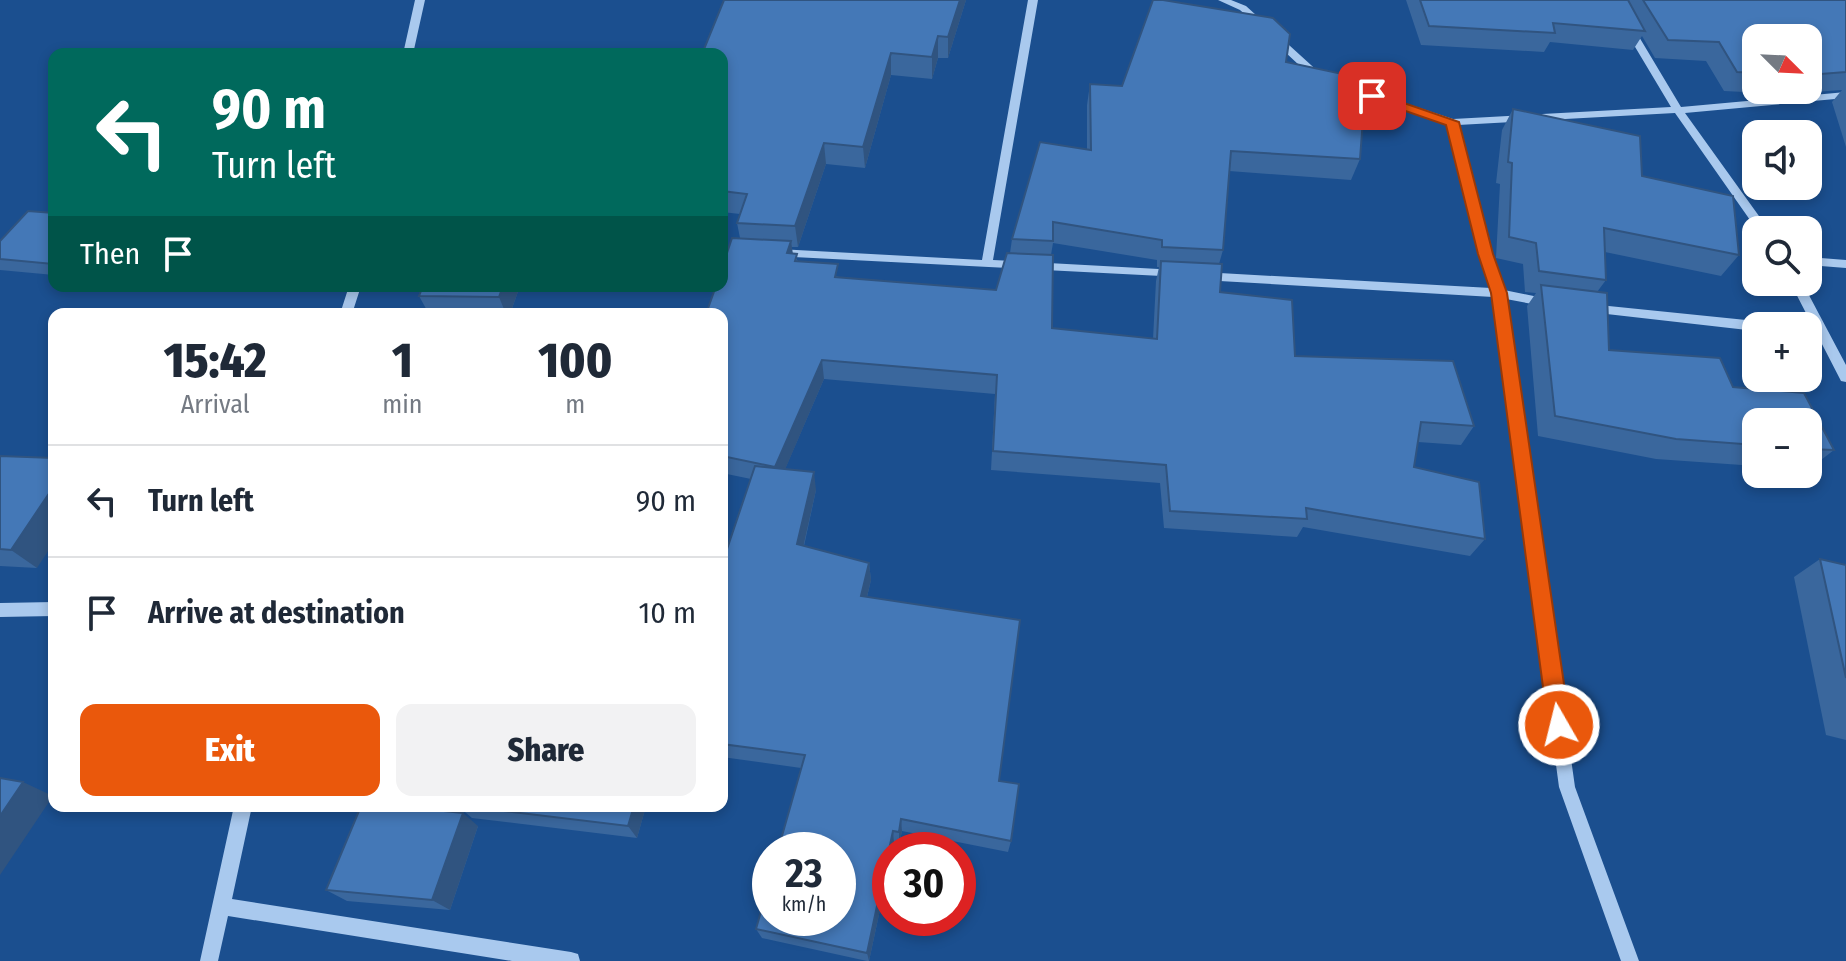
<!DOCTYPE html>
<meta charset="utf-8">
<style>
:root{--surface:#fff;--page:#f2f2f3;--text:#1f2937;--muted:#747a83;--line:#e0e1e3;--accent:#ea580c}
body{margin:0;font-family:"Fira Sans Condensed",sans-serif;background:var(--page);color:var(--text);height:100vh;display:flex;flex-direction:column;font-size:30px;white-space:nowrap}
*{box-sizing:border-box;margin:0}
p{font-size:26px;color:var(--muted)}
.icon{flex:none;width:44px;height:44px;fill:none;stroke:currentColor;stroke-width:2;stroke-linecap:round;stroke-linejoin:round}
.map{position:relative;flex:1;overflow:hidden}
.drawer{position:absolute;left:48px;top:308px;width:680px;height:504px;display:flex;flex-direction:column;background:var(--surface);border-radius:16px;box-shadow:0 4px 12px #0003}
.drawer>*{flex:none}
.guide{position:absolute;left:48px;top:48px;width:680px;height:244px;border-radius:16px;box-shadow:0 4px 12px #0003;background:#00695c;color:#fff;overflow:hidden}
.needle{width:52px;rotate:114deg}
.buttons{position:absolute;left:1742px;top:24px;display:grid;gap:16px}
.buttons a{display:grid;place-items:center;width:80px;height:80px;border-radius:16px;background:var(--surface);box-shadow:0 4px 12px #0003;font-size:40px}
.speed{position:absolute;left:752px;top:832px;display:flex;gap:16px;font-size:40px;font-weight:700;text-align:center}
.speed>*{display:grid;place-content:center;width:104px;height:104px;border-radius:50%;background:var(--surface);box-shadow:0 4px 12px #0003;line-height:1}
.speed small{font-size:20px;font-weight:400}
.speed .limit{border:12px solid #d22;background:#fff;color:#111}
.pin{position:absolute;display:grid;place-items:center;width:68px;height:68px;color:#fff;margin:-34px;border-radius:16px;box-shadow:0 4px 12px #0006}
.me{position:absolute;width:88px;margin:-44px;rotate:352deg;stroke-linejoin:round;filter:drop-shadow(0 0 6px #0008)}
.turn{display:flex;align-items:center;gap:28px;height:168px;padding:0 32px;font-size:36px}
.turn .icon{width:104px;height:104px;stroke-width:2.5}
.turn b{display:block;font-size:56px;line-height:68px}
.then{display:flex;align-items:center;height:76px;padding:0 32px;background:#0003;gap:16px;font-size:30px}
.eta{display:flex;justify-content:space-evenly;align-items:center;height:136px;text-align:center}
.eta b{font-size:48px;font-weight:800;line-height:56px}
.primary-button{display:flex;gap:16px;margin-top:auto;padding:16px 32px}
.primary-button a{flex:1;height:92px;border-radius:16px;background:var(--accent);color:#fff;font-size:32px;font-weight:800;line-height:92px;text-align:center}
.primary-button a+a{background:var(--page);color:var(--text)}
ul{padding:0;list-style:none}
li{display:flex;align-items:center;gap:24px;height:112px;padding:0 32px;border-top:2px solid var(--line)}
li div{flex:1}
li b{display:block;font-size:30px}
li em{font-style:normal}
.map>svg:first-child{display:block}
.lines{fill:none;stroke-linecap:round;stroke-linejoin:round}
.minor{fill:#a9c9ee;fill-rule:evenodd}
.wall{fill:#3a679d;fill-rule:evenodd}
.shaded-wall{fill:#305480}
.building{fill:#4478b7;stroke:#305480;stroke-width:2}
.route{fill:#ea580c;stroke:#983908;stroke-width:2}
</style>
<div class="map">
<svg width="1846" height="961" viewBox="0 0 1846 961">
<rect width="100%" height="100%" fill="#1b4f8f"/>
<g class="lines">
<!-- minor -->
<path class="minor" d="M415,0H425L413,54H403Z
M1028,0H1038L993,260L1177,270L1183,274L1181,277L774,256L772,253L778,249L982,260Z
M1218,0H1231L1246,6L1322,75V79H1314L1240,10Z
M1607,0H1617L1681,107L1846,92V98L1685,113L1769,230H1757L1675,113L1458,125L1492,254L1504,290L1548,299L1554,303L1548,307L1506,299L1575,787L1639,961H1621L1559,787L1493,297L1202,280L1196,276L1202,272L1491,288L1480,254L1447,124L1344,88L1353,86L1453,119L1671,107Z
M1808,257L1846,260V268L1808,265Z
M1790,282H1802L1846,365V382L1841,381Z
M349,286H361L352,314H340Z
M1589,304L1756,321L1762,326H1756V331L1589,312L1583,308Z
M54,602V616L0,617V603Z
M234,806H252L232,899L571,952L578,954L580,961H512L228,916L218,961H200Z"/>
</g>
<!-- wall -->
<path class="wall" d="M966,0L948,58H938L932,79L891,75L865,168L826,164L798,247H792V253L798,261L839,277L996,290L1010,253L1012,239L1087,150V105L1090,84L1122,86L1286,62L1360,159L1351,180L1229,171L1223,250L1219,264L1220,292L1295,356L1474,426L1461,445L1418,442L1414,467L1485,539L1470,556L1303,527L1297,537L1164,528L1160,483L991,470L995,394L824,379L785,469L816,490L804,546L869,563L871,580L867,597L999,781L1011,841L1008,852L902,831L899,844L894,843L893,850H890V863L869,961H867L762,938L756,929L801,768L722,757V564L751,479L722,473V314L740,238L737,223L740,214L722,212V54ZM1053,243L1157,260V267H1159L1156,281L1153,339L1052,328L1051,255Z
M1406,0H1846V147L1832,102L1842,90L1786,94L1724,91L1706,61L1655,58L1642,36L1633,50L1550,42L1544,52L1421,45ZM1756,38H1808V90H1756Z
M1513,109L1640,136L1642,176L1733,196L1739,255L1721,276L1605,252L1606,280L1597,292L1607,293L1609,350L1720,358L1733,387L1804,393L1834,450L1808,470V422H1756V466L1656,459L1538,436L1527,306L1536,293L1525,292L1523,264L1496,258L1500,184L1496,183L1502,130Z
M54,213V275L0,270V241Z
M423,286H520L510,314H429L419,296Z
M0,456L37,568L0,566Z
M1820,559L1846,565V740L1826,735L1794,577Z
M458,806H646L637,838L472,818Z
M478,826L450,910L347,901L326,890Z"/>
<!-- shaded-wall -->
<path class="shaded-wall" d="M960,0H966L948,58V37Z
M938,36V58L932,79V57Z
M891,53V75L865,168L863,147Z
M824,143L826,164L798,247L795,226Z
M791,241L794,261L787,253Z
M503,286H520L510,314H506L499,297Z
M822,360L824,379L778,486L775,467Z
M814,472L816,490L800,561L797,544Z
M54,486V542L37,568L11,550Z
M869,563L871,580L863,613L861,596Z
M23,782L53,796L0,875V816Z
M634,806H646L637,838L628,826Z
M463,813L478,826L450,910L432,900Z
M901,819L902,831L899,844V832Z
M893,831L894,843L893,850H890V863L869,961L867,953Z"/>
<!-- building -->
<path class="building" d="M724,0H960L948,37L938,36L932,57L891,53L863,147L824,143L795,226L737,223L747,194L722,191V54H702Z
M1153,0H1163L1273,18L1290,34L1286,62L1366,79L1360,159L1231,151L1223,250L1162,247V240L1053,222V241L1012,239L1040,142L1091,150L1090,84L1122,86Z
M1420,0H1628L1645,31L1553,23L1555,33L1429,26Z
M1643,0H1846V72L1808,75V38H1756V73L1737,72L1719,42L1668,40Z
M1513,109L1640,136L1642,176L1733,196L1739,255L1604,228L1606,280L1539,271L1536,243L1509,237L1512,163L1508,162Z
M28,211L54,213V262L53,264L0,259V241Z
M732,238L791,241L787,253L797,254L795,261L838,264L835,277L996,290L1007,253L1053,255L1052,328L1157,339L1161,261L1222,264L1220,292L1292,300L1295,356L1453,361L1474,426L1421,422L1414,467L1479,482L1485,539L1306,508L1307,519L1170,511L1166,465L993,451L997,375L822,360L775,467L722,456V314H706L716,286H722V268Z
M1541,285L1607,293L1609,350L1720,358L1733,387L1804,393L1834,450L1808,449V422H1756V445L1676,439L1555,416Z
M423,286H503L499,297L419,296Z
M0,456L54,458V486L11,550L0,549Z
M755,466L814,472L797,544L869,563L861,596L1020,620L999,781L1019,784L1011,841L901,819L899,832L893,831L867,953L756,929L770,879V918H838V850H778L805,755L722,744V564Z
M1820,559L1846,565V678Z
M0,778L23,782L0,816Z
M361,806H395L463,813L432,900L326,890Z
M462,806H634L628,826Z"/>
<!-- route -->
<path class="route" d="M1372,92L1459,122L1493,254L1507,293L1570,725L1567,732L1559,735L1551,732L1548,725L1491,293L1478,254L1446,125L1368,98V93Z"/>
</svg>
<div class="buttons">
<a><svg class="needle" viewBox="-14 -14 28 28"><path d="M0-13l5 13h-10z" fill="#e53935"/><path d="M0 13l5-13h-10z" fill="#747a83"/></svg></a>
<a><svg class="icon" aria-label="sound" viewBox="0 0 24 24"><path d="M4 9h4l5-4v14l-5-4H4zM17 9q2 3 0 6"/></svg></a>
<a><svg class="icon" aria-label="search" viewBox="0 0 24 24"><circle cx="10" cy="10" r="6"/><path d="M15 15l6 6"/></svg></a>
<a>+</a>
<a>−</a>
</div>
<div class="speed"><div>23<small>km/h</small></div><div class="limit">30</div></div>
<div class="pin" style="left:1372px;top:96px;background:#d93025"><svg class="icon" aria-label="arrive" viewBox="0 0 24 24"><path d="M6 21V4h12l-3 4 3 4H6"/></svg></div>
<svg class="me" style="left:1559px;top:725px" viewBox="-20 -20 40 40"><circle r="17" fill="#ea580c" stroke="#fff" stroke-width="3"/><path d="M0-11L8 9 0 5-8 9z" fill="#fff"/></svg>
<div class="guide">
<div class="turn"><svg class="icon" aria-label="left" viewBox="0 0 24 24"><path d="M17 20v-9H6M10 6l-5 5 5 5"/></svg><div><b>90 m</b>Turn left</div></div>
<div class="then">Then<svg class="icon" aria-label="arrive" viewBox="0 0 24 24"><path d="M6 21V4h12l-3 4 3 4H6"/></svg></div>
</div>
<section class="drawer">
<div class="eta">
<div><b>15:42</b><p>Arrival</p></div>
<div><b>1</b><p>min</p></div>
<div><b>100</b><p>m</p></div>
</div>
<ul>
<li><svg class="icon" aria-label="left" viewBox="0 0 24 24"><path d="M17 20v-9H6M10 6l-5 5 5 5"/></svg><div><b>Turn left</b></div><em>90 m</em></li>
<li><svg class="icon" aria-label="arrive" viewBox="0 0 24 24"><path d="M6 21V4h12l-3 4 3 4H6"/></svg><div><b>Arrive at destination</b></div><em>10 m</em></li>
</ul>
<div class="primary-button"><a>Exit</a><a>Share</a></div>
</section>
</div>
